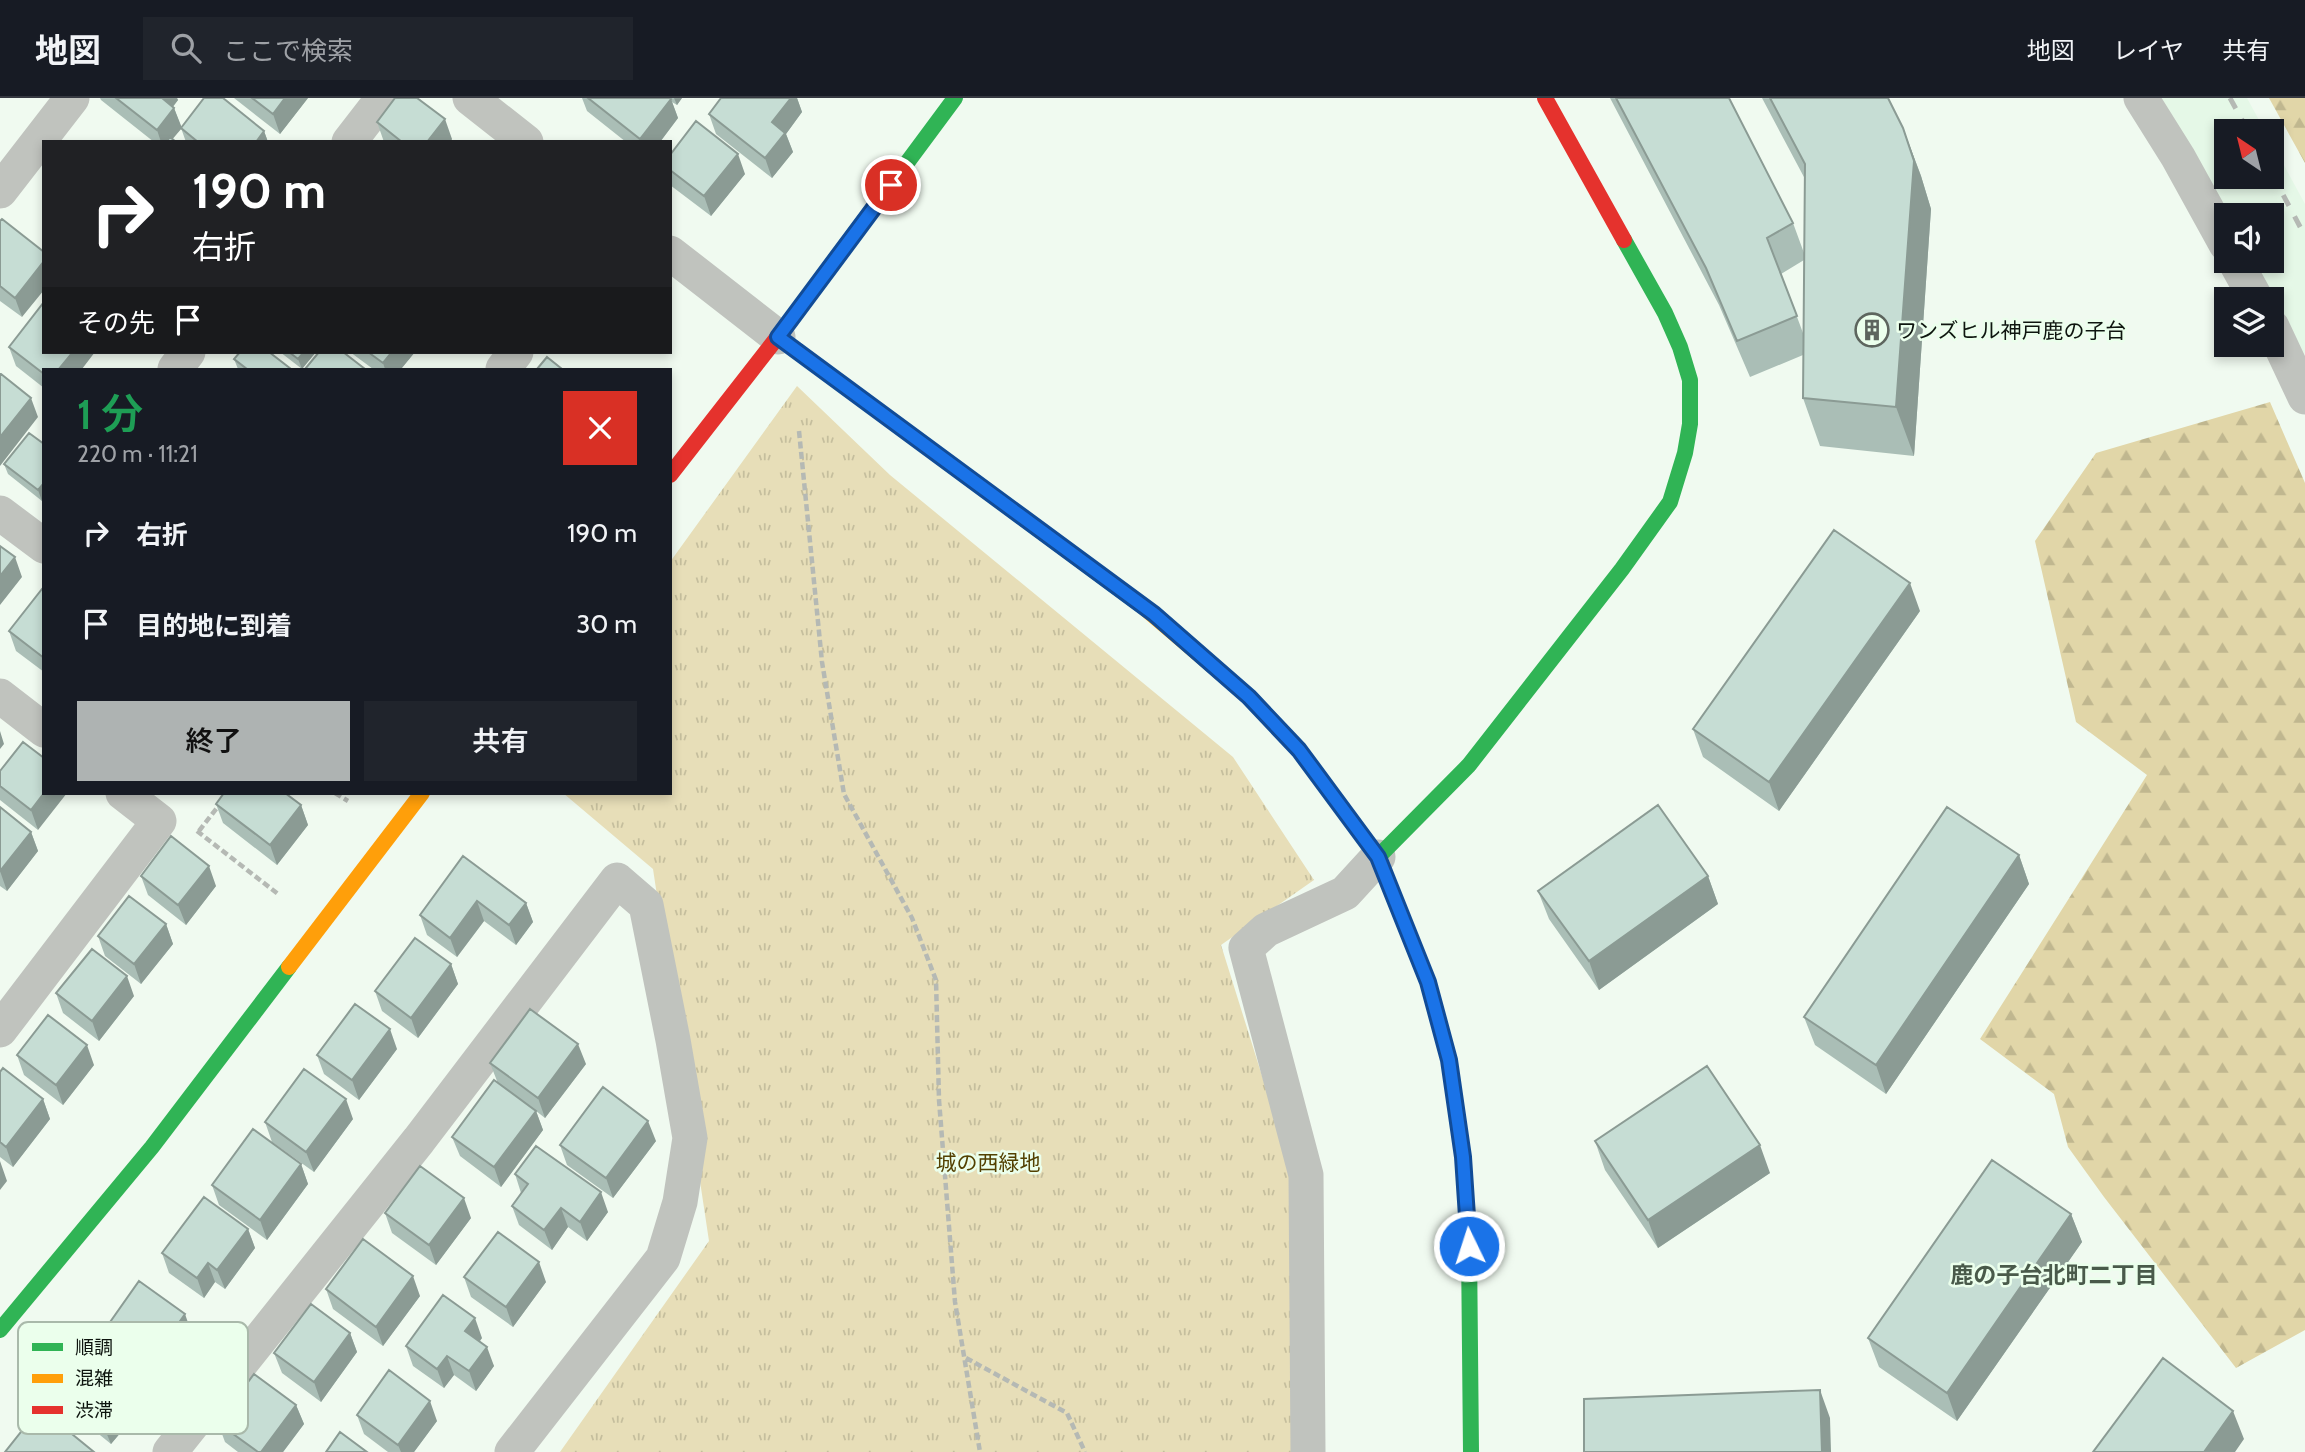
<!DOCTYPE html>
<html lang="ja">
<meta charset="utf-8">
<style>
:root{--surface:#171b24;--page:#20242c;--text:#f1f3f6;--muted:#9ea1a6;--line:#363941;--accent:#aeb3b2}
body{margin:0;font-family:Cabin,"Noto Sans JP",sans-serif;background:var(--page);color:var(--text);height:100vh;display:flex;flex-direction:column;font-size:26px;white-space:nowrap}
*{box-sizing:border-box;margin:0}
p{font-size:23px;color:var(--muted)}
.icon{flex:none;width:38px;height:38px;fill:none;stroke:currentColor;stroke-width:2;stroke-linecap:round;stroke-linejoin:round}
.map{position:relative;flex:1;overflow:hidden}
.panel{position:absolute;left:42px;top:270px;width:630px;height:427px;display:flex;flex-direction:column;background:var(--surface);border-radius:0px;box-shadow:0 4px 10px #0003}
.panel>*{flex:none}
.hud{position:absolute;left:42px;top:42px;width:630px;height:214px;border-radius:0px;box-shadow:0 4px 10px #0003;background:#202124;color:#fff;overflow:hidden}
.needle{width:46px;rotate:325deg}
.tools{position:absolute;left:2214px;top:21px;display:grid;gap:14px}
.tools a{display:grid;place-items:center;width:70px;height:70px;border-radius:0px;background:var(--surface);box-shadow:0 4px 10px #0003;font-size:35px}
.pin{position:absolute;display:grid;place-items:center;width:60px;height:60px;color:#fff;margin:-30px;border:4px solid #fff;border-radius:50%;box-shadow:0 2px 7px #0007}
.me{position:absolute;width:77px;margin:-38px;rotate:356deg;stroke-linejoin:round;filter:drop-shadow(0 0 5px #0008)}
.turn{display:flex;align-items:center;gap:24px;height:147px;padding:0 35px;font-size:32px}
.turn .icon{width:91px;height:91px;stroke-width:2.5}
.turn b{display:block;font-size:49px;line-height:60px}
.then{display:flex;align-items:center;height:66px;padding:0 35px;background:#0003;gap:14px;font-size:26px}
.round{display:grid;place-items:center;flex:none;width:74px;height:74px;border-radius:0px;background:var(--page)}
.head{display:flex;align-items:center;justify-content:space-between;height:119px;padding:0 35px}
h1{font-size:42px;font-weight:600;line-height:52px;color:#1e9e55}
.primary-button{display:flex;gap:14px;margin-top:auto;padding:14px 35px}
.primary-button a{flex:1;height:80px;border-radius:0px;background:var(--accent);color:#111;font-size:28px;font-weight:600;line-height:80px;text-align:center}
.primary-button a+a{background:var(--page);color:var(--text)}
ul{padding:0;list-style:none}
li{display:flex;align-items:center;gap:21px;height:91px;padding:0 35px}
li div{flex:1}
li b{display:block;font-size:26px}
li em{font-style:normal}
header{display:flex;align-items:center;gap:42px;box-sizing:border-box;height:98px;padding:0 35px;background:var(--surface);border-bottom:2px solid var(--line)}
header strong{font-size:33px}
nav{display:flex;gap:38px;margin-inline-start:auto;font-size:24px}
.search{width:490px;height:63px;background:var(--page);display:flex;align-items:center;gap:18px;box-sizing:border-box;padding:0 24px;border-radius:0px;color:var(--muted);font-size:26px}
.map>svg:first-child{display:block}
.built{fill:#e5f8e7}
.forest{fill:url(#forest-firs)}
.park{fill:url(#park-tufts)}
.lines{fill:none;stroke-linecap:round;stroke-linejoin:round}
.path{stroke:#b5b9b4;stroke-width:4.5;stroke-dasharray:7 3.5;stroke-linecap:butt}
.street{stroke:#c0c3be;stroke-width:35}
.fast{stroke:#30b455;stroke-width:16}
.slow{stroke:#ff9f0a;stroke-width:16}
.jam{stroke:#e5322d;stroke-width:16}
.rail{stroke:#b5b9b4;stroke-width:5;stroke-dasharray:12 12;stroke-linecap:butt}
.wall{fill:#aabeb6;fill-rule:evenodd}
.shaded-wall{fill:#8b9b94}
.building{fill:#c6ddd4;stroke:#8b9b94;stroke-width:2}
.route-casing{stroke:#114b97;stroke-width:18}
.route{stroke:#1a73e8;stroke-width:12}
.labels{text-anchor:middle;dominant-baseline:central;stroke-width:5;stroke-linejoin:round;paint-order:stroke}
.poi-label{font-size:21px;fill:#0e150f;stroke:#ebffec;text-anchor:start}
.park-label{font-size:21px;fill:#534001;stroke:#ebffec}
.neighbourhood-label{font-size:23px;font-weight:bold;fill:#495a4a;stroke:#ebffec}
.key{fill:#ebffec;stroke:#a9b9aa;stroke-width:2}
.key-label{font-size:19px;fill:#0e150f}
</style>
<header>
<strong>地図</strong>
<div class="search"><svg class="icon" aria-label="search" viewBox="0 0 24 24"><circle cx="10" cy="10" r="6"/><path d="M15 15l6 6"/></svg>ここで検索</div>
<nav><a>地図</a><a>レイヤ</a><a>共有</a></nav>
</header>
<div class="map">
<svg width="2305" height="1354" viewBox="0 0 2305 1354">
<defs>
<pattern id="forest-firs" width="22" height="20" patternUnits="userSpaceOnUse" patternTransform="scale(1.75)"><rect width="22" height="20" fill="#e1d6a8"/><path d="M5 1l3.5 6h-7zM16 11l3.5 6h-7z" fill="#c0b78f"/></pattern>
<pattern id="park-tufts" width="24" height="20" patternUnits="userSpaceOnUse" patternTransform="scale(1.75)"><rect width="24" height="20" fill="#e7deb8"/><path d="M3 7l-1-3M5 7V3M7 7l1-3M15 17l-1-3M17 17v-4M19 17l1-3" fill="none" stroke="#c5be9d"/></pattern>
</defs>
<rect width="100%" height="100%" fill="#f0faf0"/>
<!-- built -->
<path class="built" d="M2161,0H2247L2265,33H2226V79H2272V45L2305,106V257L2255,163H2272V117H2229Z"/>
<!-- forest -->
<path class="forest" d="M2269,0H2305V65Z
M2270,304L2305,385V1232L2236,1270L2104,1099L2068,1049L2054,996L1980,941L2147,677L2076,624L2035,443L2096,355Z"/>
<!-- park -->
<path class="park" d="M797,288L890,377L1233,659L1314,782L1221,847L1294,1080L1296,1354H560L709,1143L653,771L563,695H670V464Z"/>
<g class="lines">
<!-- path -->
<path class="path" d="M799,333L822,564L844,696L912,820L936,882L939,1002L955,1204L980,1354
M335,695L348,703
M197,733L278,796
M199,733L220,706
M966,1260L1067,1315L1085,1354"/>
<!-- street -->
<path class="street" d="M470,0L526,44
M2141,0L2178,59L2226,146
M349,44L383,0
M0,93L72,0
M670,155L778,239
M2235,163L2256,201
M2272,229L2305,299
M175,271L188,254
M503,271L516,254
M0,415L44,448
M0,598L44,632
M0,932L159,723L123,695
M170,1354L419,1042L617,782L646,807L673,942L690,1040L680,1104L663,1160L512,1354
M1308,1354L1306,1077L1246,850L1266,832L1345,795L1378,759"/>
<!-- fast -->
<path class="fast" d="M780,236L955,0
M778,239L1141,507
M1378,759L1469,667L1622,471L1670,404L1685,355L1690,326V282L1680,249L1665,215L1624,142
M1408,834L1428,884L1449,962L1463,1059L1469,1148L1471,1354
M0,1232L152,1049L289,869"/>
<!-- slow -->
<path class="slow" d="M1141,507L1249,599L1299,652L1378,759L1408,834
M289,869L422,695"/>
<!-- jam -->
<path class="jam" d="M1545,0L1624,142
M670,377L780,236"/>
<!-- rail -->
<path class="rail" d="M2230,0L2248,33
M2272,76L2305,138"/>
</g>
<!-- wall -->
<path class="wall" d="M100,0H177L178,2L173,9L174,10L181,29L264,33L268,44H186L181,30L172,41L176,44H154L101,2Z
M234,0H308L280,36Z
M582,0H682L677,7L672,4L678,20L660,44H626L587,13Z
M721,0H797L802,14L786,36L793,54L772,80L716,36L709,16Z
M1610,0H1729L1793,125L1804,155L1805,81L1762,0H1888L1903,30L1921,78L1931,111L1914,358L1820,348L1803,300V257L1750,279L1719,207ZM1804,162L1803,235L1781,176Z
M377,24L452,41L450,44H384Z
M670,57L745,76L711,118L670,87Z
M0,123L22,219L0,203Z
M9,249L44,271V290L16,268Z
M280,254H316L302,271Z
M350,254H415L401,271H373Z
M234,261L291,271H238Z
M44,346L42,403L8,376L4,366Z
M44,492V574L16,553L9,533Z
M1920,513L1779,713L1703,659L1693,631Z
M23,644L38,732L0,702V673Z
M216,706L301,707L308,727L277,767L223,725Z
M0,709L31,734L38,753L7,793L0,788Z
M2019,757L2029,786L1886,996L1815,947L1804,919Z
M463,758L526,805L533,824L516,847L484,823L457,859L427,837L420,817Z
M141,778L216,788L186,827L148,797Z
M1708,778L1718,806L1599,892L1549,821L1538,793Z
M166,826L173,846L141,886L105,858L98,838Z
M451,866L458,886L418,940L382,913L375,893Z
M56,895L134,898L99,943L63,915Z
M397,951L359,1002L324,976L317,957Z
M17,957L94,967L63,1007L24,977Z
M490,965L586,966L545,1020L536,1013L543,1032L501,1089L460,1058L452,1039L497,983Z
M0,974L43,1001L50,1021L13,1069L0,1059Z
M353,1021L314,1074L272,1044L265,1024Z
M656,1043L613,1100L567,1067L560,1047Z
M1595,1043L1770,1075L1658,1150L1605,1072Z
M301,1066L308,1086L267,1142L219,1107L212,1087Z
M515,1076L608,1114L587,1143L568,1129L552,1152L519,1127L512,1108L521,1095Z
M385,1115L471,1120L436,1167L392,1135Z
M2071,1116L2082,1144L1957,1323L1879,1269L1868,1240Z
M248,1131L255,1150L225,1191L215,1184L204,1200L169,1175L162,1155Z
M464,1179L546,1184L513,1229L471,1199Z
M326,1191L420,1198L383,1248L333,1211Z
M108,1227L192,1236L161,1279L115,1247Z
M350,1235L357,1254L321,1304L282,1275L274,1255Z
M482,1240L480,1243L494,1268L476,1293L454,1277L444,1290L413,1268L406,1248Z
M55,1287L153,1296L111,1346L63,1307Z
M296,1307L304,1326L283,1354H238L225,1344L218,1325Z
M357,1317L437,1323L414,1354H388L364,1336Z"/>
<!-- shaded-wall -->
<path class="shaded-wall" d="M160,0H177L178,2L166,17Z
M285,0H308L280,36L273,16Z
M674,0H682L677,7Z
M791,0H797L802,14L786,36L793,54L772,80L765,60L772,24Z
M671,1L678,20L660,44H641L640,41Z
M174,10L182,30L170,44H161L157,32Z
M445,21L452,41L450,44H427Z
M1903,30L1921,78L1931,111L1914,358L1896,309Z
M264,33L268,44H256Z
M738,56L745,76L711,118L704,98Z
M44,163V192L22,219L15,200Z
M73,254H95L82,271H59Z
M304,254H316L302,271L298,261Z
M392,254H415L401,271H385L383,265Z
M31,300L38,319L0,368V339Z
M44,385V400L42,403L38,392Z
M15,459L22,479L0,507V478Z
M1910,485L1920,513L1779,713L1769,684Z
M0,633L4,646L0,651Z
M44,695H67L38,732L31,712Z
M301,707L308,727L277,767L270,747Z
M31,734L38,753L7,793L0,773Z
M2019,757L2029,786L1886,996L1876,967Z
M209,768L216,788L186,827L178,807Z
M1708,778L1718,806L1599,892L1589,863Z
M477,803L484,823L457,859L450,840Z
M526,805L533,824L516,847L509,827Z
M166,826L173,846L141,886L134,866Z
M451,866L458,886L418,940L411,920Z
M127,878L134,898L99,943L92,923Z
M390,931L397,951L359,1002L352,982Z
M578,946L586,966L545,1020L538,1000Z
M87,947L94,967L63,1007L56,987Z
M43,1001L50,1021L13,1069L6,1049Z
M346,1001L353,1021L314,1074L306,1054Z
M536,1013L543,1032L501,1089L494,1069Z
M648,1023L656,1043L613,1100L606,1080Z
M1760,1047L1770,1075L1658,1150L1648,1122Z
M0,1063L7,1083L0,1092Z
M301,1066L308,1086L267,1142L260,1122Z
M601,1094L608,1114L587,1143L580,1124Z
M464,1100L471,1120L436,1167L429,1147Z
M561,1110L568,1129L552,1152L544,1132Z
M2071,1116L2082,1144L1957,1323L1947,1295Z
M248,1131L255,1150L225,1191L217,1172Z
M539,1164L546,1184L513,1229L506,1209Z
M208,1165L215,1184L204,1200L197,1180Z
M413,1178L420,1198L383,1248L376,1229Z
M185,1216L192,1236L161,1279L154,1260Z
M475,1220L482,1240L472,1253L465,1233Z
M350,1235L357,1254L321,1304L314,1284Z
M487,1249L494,1268L476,1293L469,1273Z
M447,1258L454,1277L444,1290L437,1271Z
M146,1276L153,1296L111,1346L103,1327Z
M1820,1292L1830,1320L1831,1354H1822Z
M430,1303L437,1323L414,1354H401L398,1347Z
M296,1307L304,1326L283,1354H261Z
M2233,1313L2244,1341L2235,1354H2204Z"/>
<!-- building -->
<path class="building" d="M116,0H162L174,10L157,32Z
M204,0H223L264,33L256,44H198L181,30Z
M252,0H285L273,16Z
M395,0H417L445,21L427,44H402L377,24Z
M588,0H670L671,1L640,41Z
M721,0H791L772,24L785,35L765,60L709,16Z
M1616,0H1729L1793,125L1767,140L1797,218L1737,243L1706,170Z
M1770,0H1888L1903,30L1914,63L1896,309L1803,300L1805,66Z
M696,23L738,56L704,98L670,72V57Z
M170,39L176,44H166Z
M2,121L44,154V163L15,200L0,188V123Z
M44,204V254H73L59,271H44V276L9,249Z
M240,254H269L291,271H247L234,261Z
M289,254H304L298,261Z
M319,254H343L365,271H305Z
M368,254H392L383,265Z
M547,259L562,271H537Z
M0,276H1L31,300L0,339Z
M29,335L44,346V385L38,392L4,366Z
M1834,432L1910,485L1769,684L1693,631Z
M0,448L15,459L0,478Z
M42,491L44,492V560L9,533Z
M23,644L44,660V695L31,712L0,688V673Z
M224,695H285L301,707L270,747L216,706Z
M1658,707L1708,778L1589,863L1538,793Z
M0,709L31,734L0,773Z
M1947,709L2019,757L1876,967L1804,919Z
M171,738L209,768L178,807L141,778Z
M463,758L526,805L509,827L477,803L450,840L420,817Z
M129,798L166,826L134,866L98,838Z
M415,840L451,866L411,920L375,893Z
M92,851L127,878L92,923L56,895Z
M355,906L390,931L352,982L317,957Z
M530,911L578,946L538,1000L490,965Z
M48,917L87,947L56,987L17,957Z
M1707,968L1760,1047L1648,1122L1595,1043Z
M3,970L43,1001L6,1049L0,1044V974Z
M304,971L346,1001L306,1054L265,1024Z
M494,982L536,1013L494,1069L452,1039Z
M603,989L648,1023L606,1080L560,1047Z
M253,1031L301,1066L260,1122L212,1087Z
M536,1048L601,1094L580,1124L561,1110L544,1132L512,1108L528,1086L515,1076Z
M1992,1062L2071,1116L1947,1295L1868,1240Z
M420,1068L464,1100L429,1147L385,1115Z
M204,1099L248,1131L217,1172L208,1165L197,1180L162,1155Z
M498,1134L539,1164L506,1209L464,1179Z
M363,1141L413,1178L376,1229L326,1191Z
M139,1183L185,1216L154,1260L108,1227Z
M443,1197L475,1220L465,1233L487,1249L469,1273L447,1258L437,1271L406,1248Z
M311,1206L350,1235L314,1284L274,1255Z
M2163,1260L2233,1313L2204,1354H2093Z
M389,1272L430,1303L398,1347L357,1317Z
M254,1276L296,1307L261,1354H258L218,1325Z
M1820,1292L1822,1354H1584V1301Z
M40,1310L94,1354H5Z
M340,1334L367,1354H326Z"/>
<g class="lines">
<defs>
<path id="route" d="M891,87L778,239L1154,516L1249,599L1299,652L1378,759L1428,884L1449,962L1463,1059L1469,1148"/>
</defs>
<!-- route casing -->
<use href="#route" class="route-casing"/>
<!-- route -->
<use href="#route" class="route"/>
</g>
<!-- icons -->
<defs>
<symbol id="building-ring" viewBox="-11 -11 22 22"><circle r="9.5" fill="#ebffec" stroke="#5d655e" stroke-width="1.5"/><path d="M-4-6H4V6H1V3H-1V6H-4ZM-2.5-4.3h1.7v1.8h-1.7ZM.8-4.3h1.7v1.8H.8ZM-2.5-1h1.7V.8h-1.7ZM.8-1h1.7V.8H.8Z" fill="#5d655e"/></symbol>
</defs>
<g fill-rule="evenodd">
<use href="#building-ring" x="1853" y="213" width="38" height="38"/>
</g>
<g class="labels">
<!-- poi labels -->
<g class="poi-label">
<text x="1896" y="232">ワンズヒル神戸鹿の子台</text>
</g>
<!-- park labels -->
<g class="park-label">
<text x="988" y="1064">城の西緑地</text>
</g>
<!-- neighbourhood labels -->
<g class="neighbourhood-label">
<text x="2054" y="1177">鹿の子台北町二丁目</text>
</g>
</g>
<!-- legend -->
<rect x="18" y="1224" width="230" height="112" rx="10" class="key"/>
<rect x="32" y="1245" width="31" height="8" fill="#30b455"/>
<rect x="32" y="1276" width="31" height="9" fill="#ff9f0a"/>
<rect x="32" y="1308" width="31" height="8" fill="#e5322d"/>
<g class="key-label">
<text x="75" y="1256">順調</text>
<text x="75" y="1287">混雑</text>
<text x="75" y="1319">渋滞</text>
</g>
</svg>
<div class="tools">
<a><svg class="needle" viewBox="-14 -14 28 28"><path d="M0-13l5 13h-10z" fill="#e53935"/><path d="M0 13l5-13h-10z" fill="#9ea1a6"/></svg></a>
<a><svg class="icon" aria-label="sound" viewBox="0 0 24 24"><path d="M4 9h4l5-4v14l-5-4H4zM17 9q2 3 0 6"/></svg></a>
<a><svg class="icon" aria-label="layers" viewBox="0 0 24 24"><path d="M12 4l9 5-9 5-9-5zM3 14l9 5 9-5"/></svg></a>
</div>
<div class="pin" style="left:891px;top:87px;background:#d93025"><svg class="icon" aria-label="arrive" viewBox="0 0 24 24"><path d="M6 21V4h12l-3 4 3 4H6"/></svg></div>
<svg class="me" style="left:1469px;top:1148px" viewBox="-20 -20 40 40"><circle r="17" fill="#1a73e8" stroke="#fff" stroke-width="3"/><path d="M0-11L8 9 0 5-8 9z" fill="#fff"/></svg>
<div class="hud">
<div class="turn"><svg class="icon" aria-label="right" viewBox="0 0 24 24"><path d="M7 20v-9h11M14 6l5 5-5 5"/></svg><div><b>190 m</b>右折</div></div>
<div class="then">その先<svg class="icon" aria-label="arrive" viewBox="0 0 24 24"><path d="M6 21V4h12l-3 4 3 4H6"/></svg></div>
</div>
<section class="panel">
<div class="head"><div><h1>1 分</h1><p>220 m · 11:21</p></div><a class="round" style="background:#d93025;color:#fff"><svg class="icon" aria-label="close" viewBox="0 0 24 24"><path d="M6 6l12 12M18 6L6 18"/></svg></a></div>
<ul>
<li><svg class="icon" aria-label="right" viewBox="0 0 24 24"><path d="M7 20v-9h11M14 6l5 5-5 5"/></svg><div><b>右折</b></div><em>190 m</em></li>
<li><svg class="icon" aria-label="arrive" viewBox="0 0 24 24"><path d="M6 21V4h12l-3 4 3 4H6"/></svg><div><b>目的地に到着</b></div><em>30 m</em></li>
</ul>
<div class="primary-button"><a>終了</a><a>共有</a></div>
</section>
</div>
